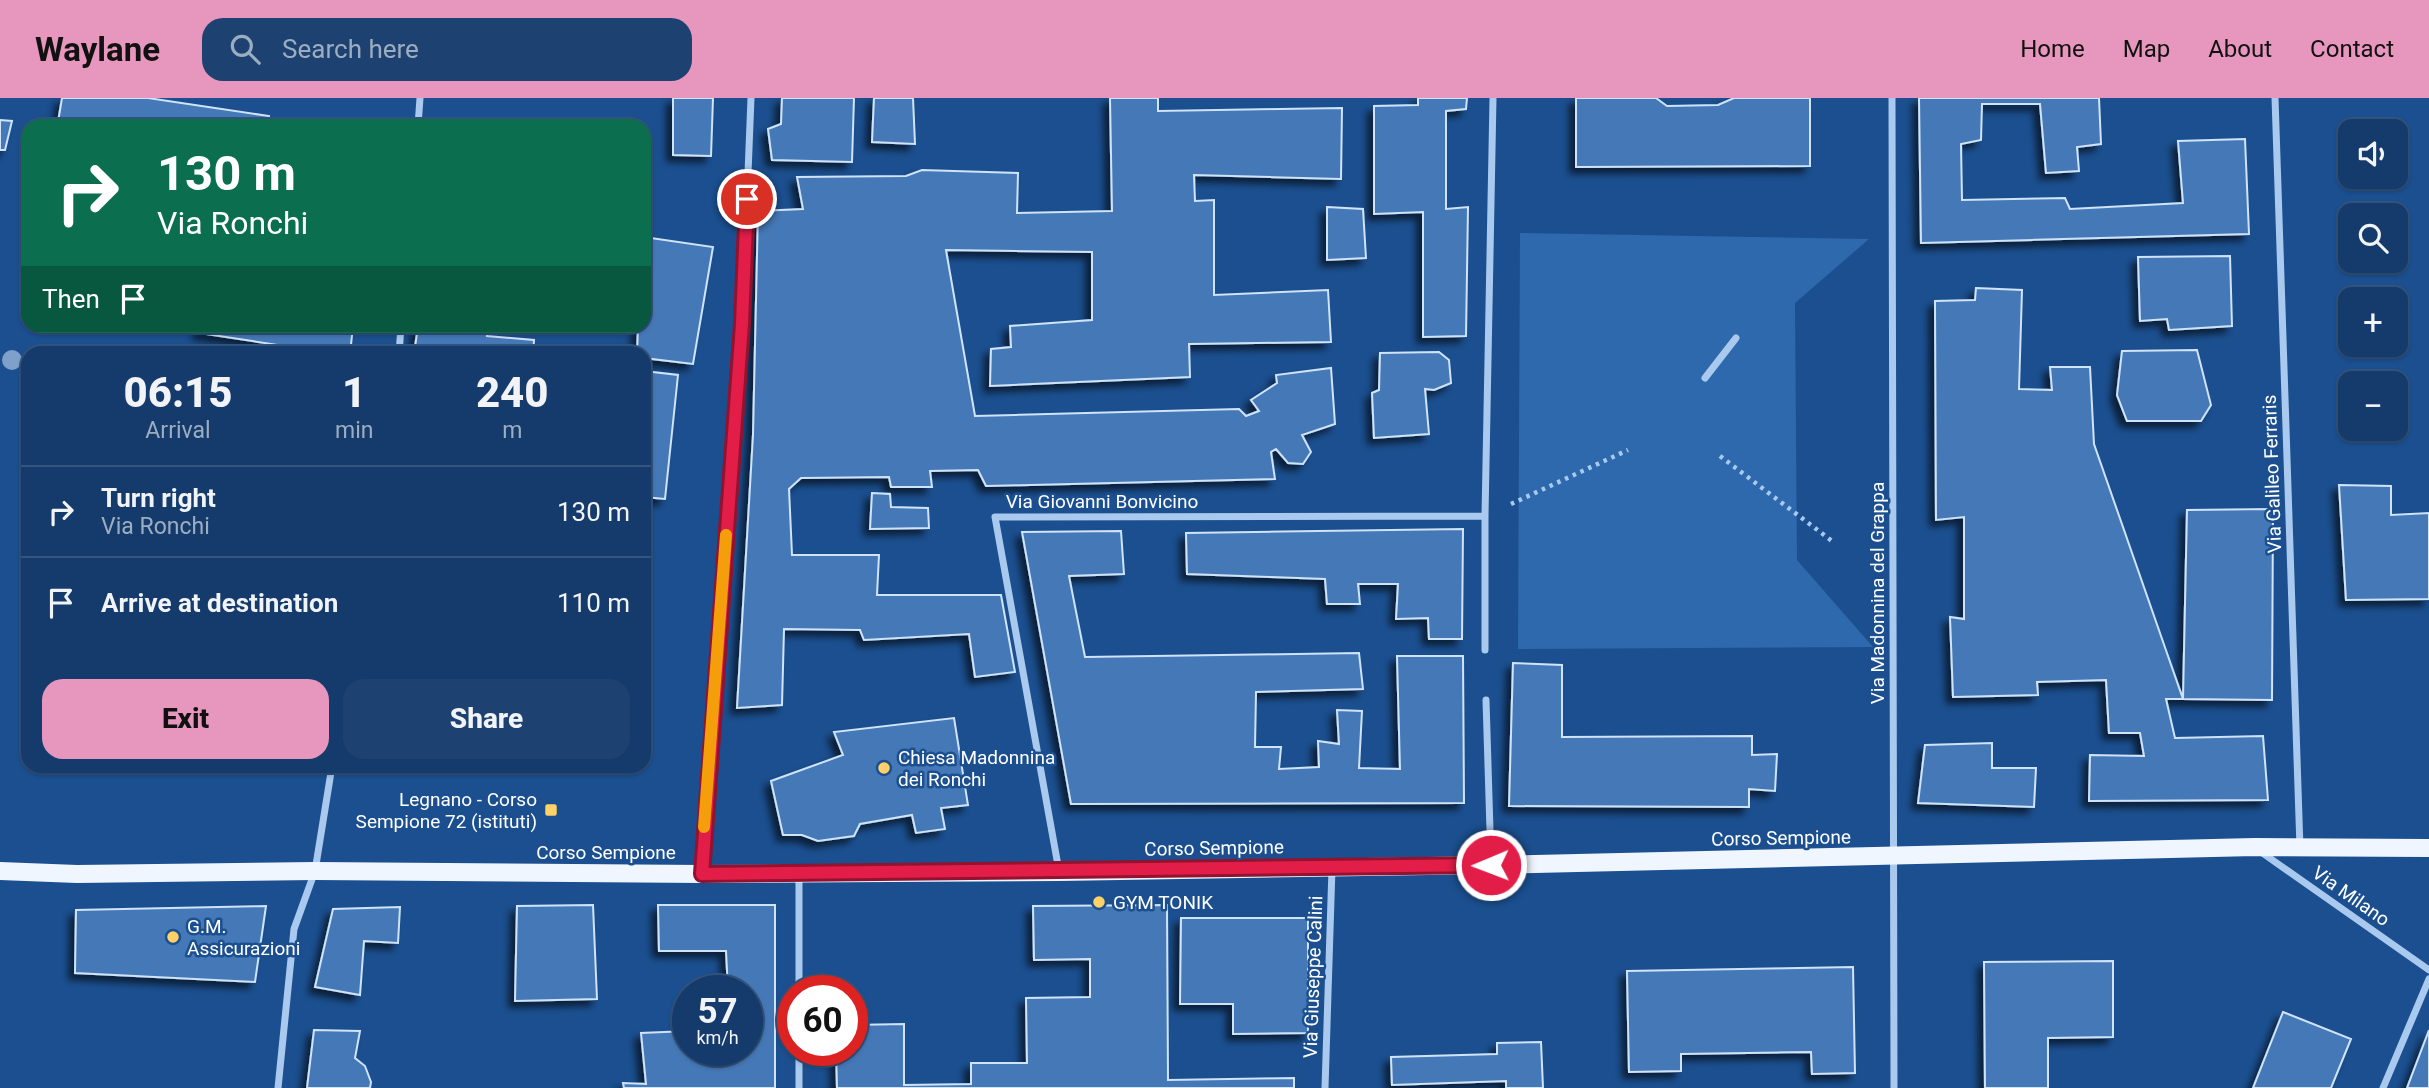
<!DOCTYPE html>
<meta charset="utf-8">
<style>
:root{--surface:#143b6b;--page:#1d4271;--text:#f1f3f6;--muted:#9dadc1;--line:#33557e;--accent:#e797bd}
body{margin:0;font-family:Roboto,sans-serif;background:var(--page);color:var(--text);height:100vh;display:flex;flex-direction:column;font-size:26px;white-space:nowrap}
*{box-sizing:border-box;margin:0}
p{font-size:23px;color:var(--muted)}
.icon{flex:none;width:38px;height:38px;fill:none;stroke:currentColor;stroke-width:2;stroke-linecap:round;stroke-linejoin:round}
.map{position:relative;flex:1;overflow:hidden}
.drawer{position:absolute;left:21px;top:248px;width:630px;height:427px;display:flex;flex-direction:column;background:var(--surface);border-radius:21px;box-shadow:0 2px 5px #0004,0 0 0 2px var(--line)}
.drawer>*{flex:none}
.guide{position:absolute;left:21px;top:21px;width:630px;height:214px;border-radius:21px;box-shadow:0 2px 5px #0004,0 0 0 2px var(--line);background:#0b6e4f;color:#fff;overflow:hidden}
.buttons{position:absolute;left:2338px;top:21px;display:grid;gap:14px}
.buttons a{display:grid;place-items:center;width:70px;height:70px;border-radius:14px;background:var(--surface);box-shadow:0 2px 5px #0004,0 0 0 2px var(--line);font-size:35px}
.speed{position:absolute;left:672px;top:877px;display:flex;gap:14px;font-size:35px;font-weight:700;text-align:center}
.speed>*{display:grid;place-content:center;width:91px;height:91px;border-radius:50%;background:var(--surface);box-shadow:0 2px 5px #0004,0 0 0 2px var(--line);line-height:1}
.speed small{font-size:18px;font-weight:400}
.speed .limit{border:10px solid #d22;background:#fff;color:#111}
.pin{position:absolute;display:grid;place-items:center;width:60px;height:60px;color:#fff;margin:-30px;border:4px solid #fff;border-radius:50%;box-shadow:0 2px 7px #0007}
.me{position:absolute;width:77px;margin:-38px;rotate:269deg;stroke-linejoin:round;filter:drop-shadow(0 0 5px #0008)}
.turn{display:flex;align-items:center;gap:24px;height:147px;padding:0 21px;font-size:32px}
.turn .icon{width:91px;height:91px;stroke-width:2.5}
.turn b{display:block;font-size:49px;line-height:60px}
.then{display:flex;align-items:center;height:66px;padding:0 21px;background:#0003;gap:14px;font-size:26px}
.eta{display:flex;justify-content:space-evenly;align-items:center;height:119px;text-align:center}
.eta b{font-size:42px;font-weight:800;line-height:49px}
.cta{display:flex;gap:14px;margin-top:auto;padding:14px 21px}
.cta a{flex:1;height:80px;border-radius:21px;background:var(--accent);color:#111;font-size:28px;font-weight:800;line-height:80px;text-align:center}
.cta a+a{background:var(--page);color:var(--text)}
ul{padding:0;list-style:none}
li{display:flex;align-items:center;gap:21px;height:91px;padding:0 21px;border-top:2px solid var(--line)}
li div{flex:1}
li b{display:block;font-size:26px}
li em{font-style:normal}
header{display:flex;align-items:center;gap:42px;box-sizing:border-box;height:98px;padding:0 35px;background:var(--accent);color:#111}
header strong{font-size:33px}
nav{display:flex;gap:38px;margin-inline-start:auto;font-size:24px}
.search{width:490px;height:63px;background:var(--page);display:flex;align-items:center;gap:18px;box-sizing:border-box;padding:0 24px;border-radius:21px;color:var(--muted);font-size:26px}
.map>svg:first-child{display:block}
.green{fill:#2e69ad}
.building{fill:#4478b7;stroke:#cfe3fa;stroke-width:2;filter:url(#shadow)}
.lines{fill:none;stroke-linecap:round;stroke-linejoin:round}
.path{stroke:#a9c9ee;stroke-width:4.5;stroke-dasharray:3.5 5;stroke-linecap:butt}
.street{stroke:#a9c9ee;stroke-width:7}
.primary{stroke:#f0f6ff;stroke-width:18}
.tree{fill:#7ea0ca}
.route-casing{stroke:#92132f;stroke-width:18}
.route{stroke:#e11d48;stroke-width:12}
.slow{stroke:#f59e0b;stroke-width:12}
.poi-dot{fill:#ffd166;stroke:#1b4f8f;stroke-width:2.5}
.labels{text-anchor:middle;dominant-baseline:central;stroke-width:5;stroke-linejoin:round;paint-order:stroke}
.street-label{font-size:19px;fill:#fff;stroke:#1b4f8f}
.poi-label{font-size:19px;fill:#fff;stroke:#1b4f8f;text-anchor:start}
</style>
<header>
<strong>Waylane</strong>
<div class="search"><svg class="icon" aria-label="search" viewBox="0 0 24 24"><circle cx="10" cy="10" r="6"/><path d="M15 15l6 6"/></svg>Search here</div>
<nav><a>Home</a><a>Map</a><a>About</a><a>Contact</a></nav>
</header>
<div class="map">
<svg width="2429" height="990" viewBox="0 0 2429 990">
<defs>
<filter id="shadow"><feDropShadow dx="-6" dy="6" stdDeviation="3.5" flood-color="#0009"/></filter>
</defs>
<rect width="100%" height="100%" fill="#1b4f8f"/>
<!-- green -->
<path class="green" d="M1520,135L1869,141L1795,205L1797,462L1873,549L1518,551Z"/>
<!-- building -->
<path class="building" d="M62,0H148L269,18L268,28H82L58,24Z
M673,0H713L711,58L673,57Z
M782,0H854L852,64L772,62L768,31L781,26Z
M874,0H913L915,46L872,44Z
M1110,0H1158V13L1342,10L1341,81L1194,77L1195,103L1214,102V197L1328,192L1331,244L1189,246L1190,279L990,288L991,251L1011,249L1010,228L1092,222V154L946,152L975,318L1239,311L1246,318L1259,313L1251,302L1277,285L1276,277L1331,270L1335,326L1302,337L1311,354L1303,366L1288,365L1276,351L1271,354L1275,381L986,388L978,372L930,373L932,389H891L889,379L801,380L789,391L792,457H879L877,497H1001L1015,574L975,579L969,536L864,542L860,532L784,531L782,607L737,610L753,337L758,113L803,111L797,79L906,78L922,72L1018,75L1017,115L1112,113Z
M1418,0H1467L1466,11L1446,13V111L1468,109L1466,238L1423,239V114L1374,116V8L1418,7Z
M1576,0H1656L1667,8L1718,7L1734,0H1810V68L1576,69Z
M1919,0H2099L2101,46L2077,49L2079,73L2046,75L2040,6H1982L1981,42L1961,46L1962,102L2065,100L2070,111L2183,105L2178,43L2245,41L2249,136L1921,145Z
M0,22L12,23L5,52H0Z
M1327,109L1363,111L1366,160L1327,162Z
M644,139L713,149L693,266L644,260V256H637L638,228H644Z
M2230,158L2232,228L2169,232L2167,221L2140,223L2138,159Z
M1976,190L2022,192L2019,291L2052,292L2050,269H2090L2094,346L2183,601H2166L2175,640L2263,638L2268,702L2089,703L2090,657L2144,658L2140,635H2109L2106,582L2037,584L2038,597L1953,599L1950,519L1964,521V419L1936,422L1935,203L1975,202Z
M200,228H353L350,256H285V248L199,235Z
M418,228H488L487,238L534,242L533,256H414Z
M2197,252L2211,307L2201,323H2127L2117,297L2122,253Z
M1439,254L1449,262L1451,285L1434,292L1425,291L1429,336L1374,340L1372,295L1379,292L1380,255Z
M644,273L678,277L665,401L644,399Z
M2339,387L2391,388V417L2429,415V501L2346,502Z
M872,395L890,396L891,409L928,410L929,430L870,431Z
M2273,411L2272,602L2183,601L2187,412Z
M1463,431L1462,541H1429L1428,520L1396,521L1398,486H1358L1360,506H1327L1325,481L1187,476L1186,435Z
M1121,433L1124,476L1069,478L1085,559L1359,555L1363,591L1256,594L1255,649H1281L1279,671L1319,669L1318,643L1339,646L1337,612L1362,613L1359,670L1400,671L1397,558H1463L1464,705L1071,706L1022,434Z
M1513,565L1562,567V639L1752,638V657L1777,656L1775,693L1749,691V709L1509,708Z
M954,620L968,707L941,710L945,731L916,735L912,717L860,726L854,738L818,743L802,737H783L771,683L843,657L834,634Z
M1992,645V670H2036L2034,709L1918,705L1925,647Z
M593,807L597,901L515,903L517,808Z
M658,807H775V990H624L623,985L646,986L641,935L688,933V952H747V892H728L726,853H659Z
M1167,807L1168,982L1294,980V990H837L836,952H852V927L904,926V987L971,986V965H1027L1026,900L1090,899V861L1034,862L1033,808Z
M266,808L255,884L75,875L76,812Z
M400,809L398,845L364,843L360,897L315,889L333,811Z
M1181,820H1308V935L1233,936V906H1180Z
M2113,863V939L2048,940V990H1985L1984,864Z
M1853,869L1855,975L1812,976L1811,954L1681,956V973L1629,974L1627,873Z
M2283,914L2351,941L2331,990H2253Z
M314,932L360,933L355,960L365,968L371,984L370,990H307Z
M2429,932V990H2407Z
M1541,944L1543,990H1506V983L1392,987L1391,959L1497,956V945Z"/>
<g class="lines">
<!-- path -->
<path class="path" d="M1720,358L1832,443
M1511,406L1628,352"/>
<!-- street -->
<path class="street" d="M1892,0L1894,990
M2275,0L2300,750
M418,28L420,0
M399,256L401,228
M1705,280L1736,240
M1485,552V418L1493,0
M1486,602L1491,765
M2261,754L2429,872
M1059,773L995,419L1485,418
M702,775L742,226L751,0
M799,775V892
M799,952V990
M278,990L294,831L315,773L332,668
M1325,990L1332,770
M2383,990L2429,881"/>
<!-- primary -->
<path class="primary" d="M0,773L77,776L315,773L702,776L1059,774L1491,767L2255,749L2429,750"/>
</g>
<!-- trees -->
<circle class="tree" cx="12" cy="262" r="10"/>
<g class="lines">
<defs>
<path id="route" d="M747,101L742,226L702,776L1491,767"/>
</defs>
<!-- route casing -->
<use href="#route" class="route-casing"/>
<!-- route -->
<use href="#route" class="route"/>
<!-- slow -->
<path class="slow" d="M704,729L726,437"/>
</g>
<!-- markers -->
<g class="poi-dot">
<circle cx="884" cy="670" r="7"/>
<rect x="544" y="705" width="14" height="14" rx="3.5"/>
<circle cx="1099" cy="804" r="7"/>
<circle cx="173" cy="839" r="7"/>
</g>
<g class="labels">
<!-- street labels -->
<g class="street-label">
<text transform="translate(2272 376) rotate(-92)">Via Galileo Ferraris</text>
<text x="1102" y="403">Via Giovanni Bonvicino</text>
<text transform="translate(1877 495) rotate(-90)">Via Madonnina del Grappa</text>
<text transform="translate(1781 740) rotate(-1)">Corso Sempione</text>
<text transform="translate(1214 750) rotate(-1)">Corso Sempione</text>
<text x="606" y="754">Corso Sempione</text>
<text transform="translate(2351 798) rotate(35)">Via Milano</text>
<text transform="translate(1313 879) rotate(-88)">Via Giuseppe Calini</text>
</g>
<!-- poi labels -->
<g class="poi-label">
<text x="898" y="659">Chiesa Madonnina<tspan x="898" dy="22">dei Ronchi</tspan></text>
<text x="537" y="701" text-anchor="end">Legnano - Corso<tspan x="537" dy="22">Sempione 72 (istituti)</tspan></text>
<text x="1113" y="804">GYM TONIK</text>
<text x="187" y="828">G.M.<tspan x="187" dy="22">Assicurazioni</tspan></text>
</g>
</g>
</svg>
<div class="buttons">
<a><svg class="icon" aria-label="sound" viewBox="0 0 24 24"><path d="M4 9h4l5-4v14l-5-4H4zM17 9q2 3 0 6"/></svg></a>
<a><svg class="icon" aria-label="search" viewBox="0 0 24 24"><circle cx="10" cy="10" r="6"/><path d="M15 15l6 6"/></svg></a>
<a>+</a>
<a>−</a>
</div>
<div class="speed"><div>57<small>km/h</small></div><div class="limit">60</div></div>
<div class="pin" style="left:747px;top:101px;background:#d93025"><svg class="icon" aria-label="arrive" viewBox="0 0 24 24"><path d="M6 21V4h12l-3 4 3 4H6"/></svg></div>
<svg class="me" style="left:1491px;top:767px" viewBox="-20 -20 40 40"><circle r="17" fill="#e11d48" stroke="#fff" stroke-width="3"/><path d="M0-11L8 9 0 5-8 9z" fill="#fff"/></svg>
<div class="guide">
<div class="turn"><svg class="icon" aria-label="right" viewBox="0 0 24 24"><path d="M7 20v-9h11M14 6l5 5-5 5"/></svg><div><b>130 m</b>Via Ronchi</div></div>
<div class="then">Then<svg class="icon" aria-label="arrive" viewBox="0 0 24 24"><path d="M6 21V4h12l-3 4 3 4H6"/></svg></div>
</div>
<section class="drawer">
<div class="eta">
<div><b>06:15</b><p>Arrival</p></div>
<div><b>1</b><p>min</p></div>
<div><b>240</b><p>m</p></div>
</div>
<ul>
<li><svg class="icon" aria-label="right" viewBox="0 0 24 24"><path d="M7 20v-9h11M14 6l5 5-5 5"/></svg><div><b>Turn right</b><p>Via Ronchi</p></div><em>130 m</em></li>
<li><svg class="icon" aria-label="arrive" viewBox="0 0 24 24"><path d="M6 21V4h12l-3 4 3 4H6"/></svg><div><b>Arrive at destination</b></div><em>110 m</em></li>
</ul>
<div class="cta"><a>Exit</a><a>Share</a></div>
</section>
</div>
